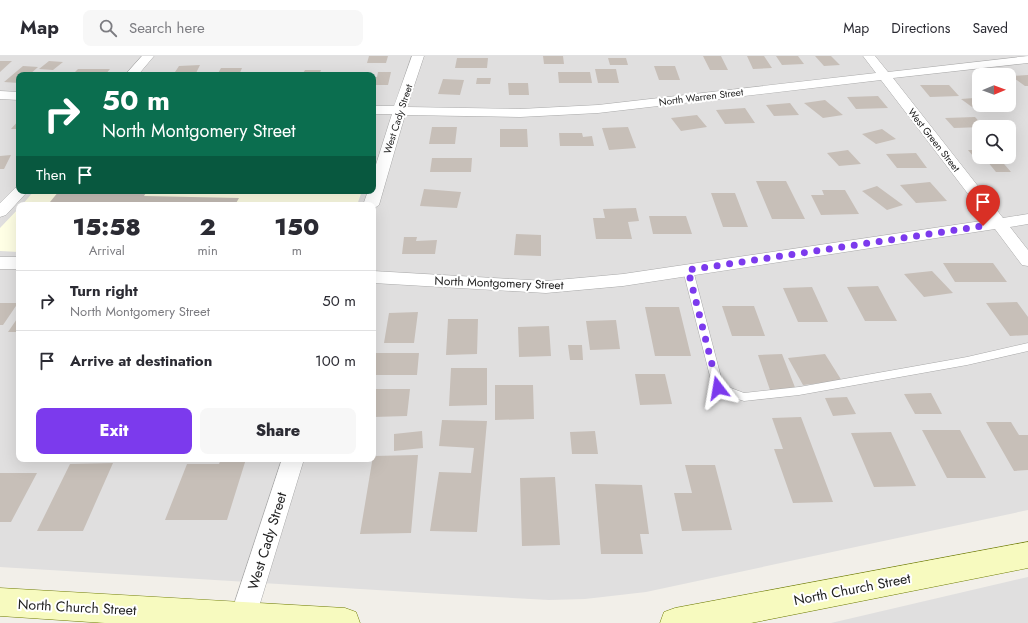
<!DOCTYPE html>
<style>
:root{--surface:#fff;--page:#f7f7f7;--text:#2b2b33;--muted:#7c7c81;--line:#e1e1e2;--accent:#7c3aed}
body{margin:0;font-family:Jost,sans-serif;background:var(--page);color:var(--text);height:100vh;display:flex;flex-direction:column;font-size:15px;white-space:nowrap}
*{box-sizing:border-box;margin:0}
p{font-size:13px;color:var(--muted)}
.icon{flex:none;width:22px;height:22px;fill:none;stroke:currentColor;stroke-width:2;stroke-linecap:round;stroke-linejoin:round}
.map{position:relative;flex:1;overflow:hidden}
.panel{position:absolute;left:16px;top:146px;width:360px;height:260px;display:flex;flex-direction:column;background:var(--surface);border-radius:8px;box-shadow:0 4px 16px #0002}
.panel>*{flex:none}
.guide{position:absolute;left:16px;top:16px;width:360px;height:122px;border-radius:8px;box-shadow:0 4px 16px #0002;background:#0b6e4f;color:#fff;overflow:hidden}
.needle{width:26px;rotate:89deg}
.controls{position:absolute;left:972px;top:12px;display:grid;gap:8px}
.controls a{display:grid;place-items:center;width:44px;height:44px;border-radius:8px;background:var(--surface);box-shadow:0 4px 16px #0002;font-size:20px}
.pin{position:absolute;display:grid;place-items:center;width:34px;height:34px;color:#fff;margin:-41px -17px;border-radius:50% 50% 50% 0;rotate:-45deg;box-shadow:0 0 4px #0007}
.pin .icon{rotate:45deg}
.me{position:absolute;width:44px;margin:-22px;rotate:346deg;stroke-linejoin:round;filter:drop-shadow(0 0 3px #0008)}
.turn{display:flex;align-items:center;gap:14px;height:84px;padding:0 20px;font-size:18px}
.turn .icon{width:52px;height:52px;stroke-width:2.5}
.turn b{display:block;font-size:28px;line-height:34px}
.then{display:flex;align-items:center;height:38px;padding:0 20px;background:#0003;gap:8px;font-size:15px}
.eta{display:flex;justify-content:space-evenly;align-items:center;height:68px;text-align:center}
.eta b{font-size:24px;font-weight:800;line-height:28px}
.primary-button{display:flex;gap:8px;margin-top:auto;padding:8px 20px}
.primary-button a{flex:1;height:46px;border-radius:8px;background:var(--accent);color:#fff;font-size:16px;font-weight:800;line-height:46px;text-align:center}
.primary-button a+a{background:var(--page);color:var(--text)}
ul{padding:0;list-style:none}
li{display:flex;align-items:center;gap:12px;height:60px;padding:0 20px;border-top:1px solid var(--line)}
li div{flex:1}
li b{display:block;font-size:15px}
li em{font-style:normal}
header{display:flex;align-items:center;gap:24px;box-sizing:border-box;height:56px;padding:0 20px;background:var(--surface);border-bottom:1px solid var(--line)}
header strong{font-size:19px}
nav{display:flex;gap:22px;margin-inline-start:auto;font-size:14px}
.search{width:280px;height:36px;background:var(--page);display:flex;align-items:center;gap:10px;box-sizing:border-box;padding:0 14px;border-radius:8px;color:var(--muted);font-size:15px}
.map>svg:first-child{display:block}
.residential{fill:#e0dfdf;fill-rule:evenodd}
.education{fill:#ffffe5}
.building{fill:#c7bfb8}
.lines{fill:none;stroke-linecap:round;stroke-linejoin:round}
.lane-casing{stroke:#a9a9a9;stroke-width:1}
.street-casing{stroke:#a9a9a9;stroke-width:1}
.secondary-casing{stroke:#707d05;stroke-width:1}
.lane{fill:#fff;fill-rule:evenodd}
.street{fill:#fff;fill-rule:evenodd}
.secondary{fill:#f7fabf;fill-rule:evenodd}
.route{stroke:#7c3aed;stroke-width:7;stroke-dasharray:0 12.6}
.labels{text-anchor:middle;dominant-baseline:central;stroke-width:4;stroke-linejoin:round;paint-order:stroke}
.far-street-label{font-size:10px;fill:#222;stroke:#fff}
.street-label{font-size:12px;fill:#222;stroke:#fff}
.near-street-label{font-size:14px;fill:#222;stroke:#fff}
</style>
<header>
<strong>Map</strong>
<div class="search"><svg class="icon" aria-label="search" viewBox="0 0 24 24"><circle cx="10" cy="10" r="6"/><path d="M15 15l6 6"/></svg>Search here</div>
<nav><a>Map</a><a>Directions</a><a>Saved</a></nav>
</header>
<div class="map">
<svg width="1028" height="567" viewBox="0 0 1028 567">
<rect width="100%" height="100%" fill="#f2efe9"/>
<!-- residential -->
<path class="residential" d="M0,0H1028V454L646,536L585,543L549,544L426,537L0,511ZM19,19H373V135H19ZM979,19H1009V49H979ZM979,71H1009V101H979ZM19,149H373V403H19Z
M1028,521V567H831Z"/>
<!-- education -->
<path class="education" d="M34,135H362L357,149H22Z
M19,152V196L0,195V172Z"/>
<!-- building -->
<path class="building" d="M369,0H388L386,7H367Z
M543,0H563L564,8H544Z
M703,0H721L728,14H710Z
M747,0H764L772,12L753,13Z
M776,0H798L804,8L782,9Z
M815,0H831L840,9L824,10Z
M457,2H488L487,12H455Z
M608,2H626L628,9H610Z
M0,5H12L0,16Z
M49,5L63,6L53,14L39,13Z
M200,9L195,19H173L179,10Z
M23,10L38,11L29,19H19V27L4,26Z
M654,10H675L680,24H659Z
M221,12H242L239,19H217Z
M78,13H110L105,19H72Z
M595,13H616L619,27H598Z
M305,14H321L319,19H302Z
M378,16H391L388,29H373V21H377Z
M558,16H590L592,27H559Z
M1028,19V30H1025L1011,20Z
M477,22H491L490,28H476Z
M443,23L464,24L460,39L438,38Z
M508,27H528L529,39H509Z
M920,29H949L959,40L930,41Z
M878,40L888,52L856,53L847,41Z
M974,42L979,45V50L972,51L961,43Z
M825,44L843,59L823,62L804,47Z
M790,47L799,59L774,60L766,49Z
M745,52L755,67L725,68L716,54Z
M697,59L707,71L681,75L671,62Z
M975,61L984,71L954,72L945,62Z
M19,64V73H11Z
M432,71H457L455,88H429Z
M628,71L636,92L609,94L602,72Z
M500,73H527L528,91H500Z
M882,73L896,83L876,88L862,78Z
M559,77H582L583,81L592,80L594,90H560Z
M848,94L861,108L839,110L827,97Z
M968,94H979V101H998L1011,116H996L987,105L978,106Z
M916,97L927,112H897L886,98Z
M11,99L4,113H0V100Z
M432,102H472L471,116H430Z
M756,125H786L805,163H772Z
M930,126L947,145L916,147L900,129Z
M877,130L903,149L887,154L862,135Z
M424,133L461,136L457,152L420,150Z
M822,134H845L859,158L821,159L811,139H824Z
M59,135H147L144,140L239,142L235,149H69L71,147L50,146Z
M711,137H735L748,171H723Z
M636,152L639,165L628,166L632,183H596L593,162H605L603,153Z
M649,160H686L692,178H653Z
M516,178L541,179V200L514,199Z
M404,181H417L416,185L437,184L435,198H402Z
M943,207H993L1007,226H955Z
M932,215L953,237L924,241L904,218Z
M878,230L897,265H865L847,231Z
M812,231L828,266H798L783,232Z
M1017,246L1028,261V279L1010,280L986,247Z
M0,247H18L3,269H0Z
M722,250H754L765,280H732Z
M645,251H679L691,300H655Z
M418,256L414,287H384L389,257Z
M19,260V276H8Z
M448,263H478L477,298L446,299Z
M616,264L620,293L590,294L586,265Z
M549,270L551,300L519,301L518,271Z
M568,289H582L583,304H570Z
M373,297H419L417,319H373Z
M782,298L796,334H770L758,299Z
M825,298L842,325L803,329L788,302Z
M451,312H487V349L449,350Z
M635,318H665L672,348L640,349Z
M495,329H533L534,363L495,364Z
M373,333H410L407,360L373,361Z
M931,337L942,358H915L904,338Z
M847,341L856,358L833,360L825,342Z
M801,361L833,446L793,447L774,393H783L772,362Z
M442,364L487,365L477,476L430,475L439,416L471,417L474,392L439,390Z
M986,366H1011L1019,379H1028V414L1014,415Z
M922,374H960L986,422H947Z
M422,375L423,392L394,395V378Z
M595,375L598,398H572L570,376Z
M891,376L916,430L874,431L851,377Z
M418,399L411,477L360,478L373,400Z
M221,403H246L227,464H165L187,408H219Z
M113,407L83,475H37L70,408Z
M685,409H715L732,474L682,475L674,437H692Z
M0,417H37L11,466H0Z
M555,421L560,489L522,490L520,422Z
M595,428L642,429L649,478H640L643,498H601Z"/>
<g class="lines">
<defs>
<path id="lane" d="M688,211L693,214L723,329L744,337L799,331L967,301L1028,287V295L967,309L799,339L744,345L714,335L713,332L683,214Z"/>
<path id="street" d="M142,0H154L138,19H125Z
M412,0H424L407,51L520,53L598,49L876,17L863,0H875L888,16L1028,0V7L893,22L1003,162L1028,158V168L1010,171L1028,194V210L1022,209L995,173L623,230L546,237L373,227V215L546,225L623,218L988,164L881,24L598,57L520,61L405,59L379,149L373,153V149H363L368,135H373V118L392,58H373V50H394Z
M0,35L19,36V44L0,43Z
M19,131V135H28L6,159L0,161V147L15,132Z
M0,201H19V213H0Z
M282,403H304L254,567H228Z"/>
<path id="secondary" d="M1028,486V512L751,567H660L664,556L675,552Z
M0,532L345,552L356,556L360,567H105L0,560Z"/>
</defs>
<!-- lane casing -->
<use href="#lane" class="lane-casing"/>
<!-- street casing -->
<use href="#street" class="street-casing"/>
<!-- secondary casing -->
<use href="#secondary" class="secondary-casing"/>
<!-- lane -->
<use href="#lane" class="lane"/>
<!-- street -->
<use href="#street" class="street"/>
<!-- secondary -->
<use href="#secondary" class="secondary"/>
</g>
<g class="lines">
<!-- route -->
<path class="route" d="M718,332L688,214L983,170"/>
</g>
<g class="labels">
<!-- far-street labels -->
<g class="far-street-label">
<text transform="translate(701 41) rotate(-7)">North Warren Street</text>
<text transform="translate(398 63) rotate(-72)">West Cady Street</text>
<text transform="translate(934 84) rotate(52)">West Green Street</text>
</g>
<!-- street labels -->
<g class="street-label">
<text transform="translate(499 227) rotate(2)">North Montgomery Street</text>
</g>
<!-- near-street labels -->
<g class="near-street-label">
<text transform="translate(267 485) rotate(-73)">West Cady Street</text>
<text transform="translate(852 533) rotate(-11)">North Church Street</text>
<text transform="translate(77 551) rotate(3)">North Church Street</text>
</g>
</g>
</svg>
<div class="controls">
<a><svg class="needle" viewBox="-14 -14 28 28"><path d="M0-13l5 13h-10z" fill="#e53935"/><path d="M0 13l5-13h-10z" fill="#7c7c81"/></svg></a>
<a><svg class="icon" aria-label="search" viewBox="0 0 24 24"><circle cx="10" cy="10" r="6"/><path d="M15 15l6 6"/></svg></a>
</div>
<div class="pin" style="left:983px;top:170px;background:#d93025"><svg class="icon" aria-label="arrive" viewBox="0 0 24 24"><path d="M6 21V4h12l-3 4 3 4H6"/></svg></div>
<svg class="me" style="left:718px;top:332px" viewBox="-20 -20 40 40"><path d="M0-17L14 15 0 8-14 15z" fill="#7c3aed" stroke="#fff" stroke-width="4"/></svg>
<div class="guide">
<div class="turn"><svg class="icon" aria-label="right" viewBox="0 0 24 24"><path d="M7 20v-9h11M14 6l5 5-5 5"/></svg><div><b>50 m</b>North Montgomery Street</div></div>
<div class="then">Then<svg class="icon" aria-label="arrive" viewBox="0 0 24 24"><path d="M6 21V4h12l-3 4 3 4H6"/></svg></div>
</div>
<section class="panel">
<div class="eta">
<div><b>15:58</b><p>Arrival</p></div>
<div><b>2</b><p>min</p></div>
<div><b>150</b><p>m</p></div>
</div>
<ul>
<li><svg class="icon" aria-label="right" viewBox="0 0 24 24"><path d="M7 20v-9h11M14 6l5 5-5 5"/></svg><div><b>Turn right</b><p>North Montgomery Street</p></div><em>50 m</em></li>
<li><svg class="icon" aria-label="arrive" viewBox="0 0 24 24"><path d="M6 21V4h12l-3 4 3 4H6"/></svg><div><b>Arrive at destination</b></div><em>100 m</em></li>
</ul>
<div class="primary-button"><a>Exit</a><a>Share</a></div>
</section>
</div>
